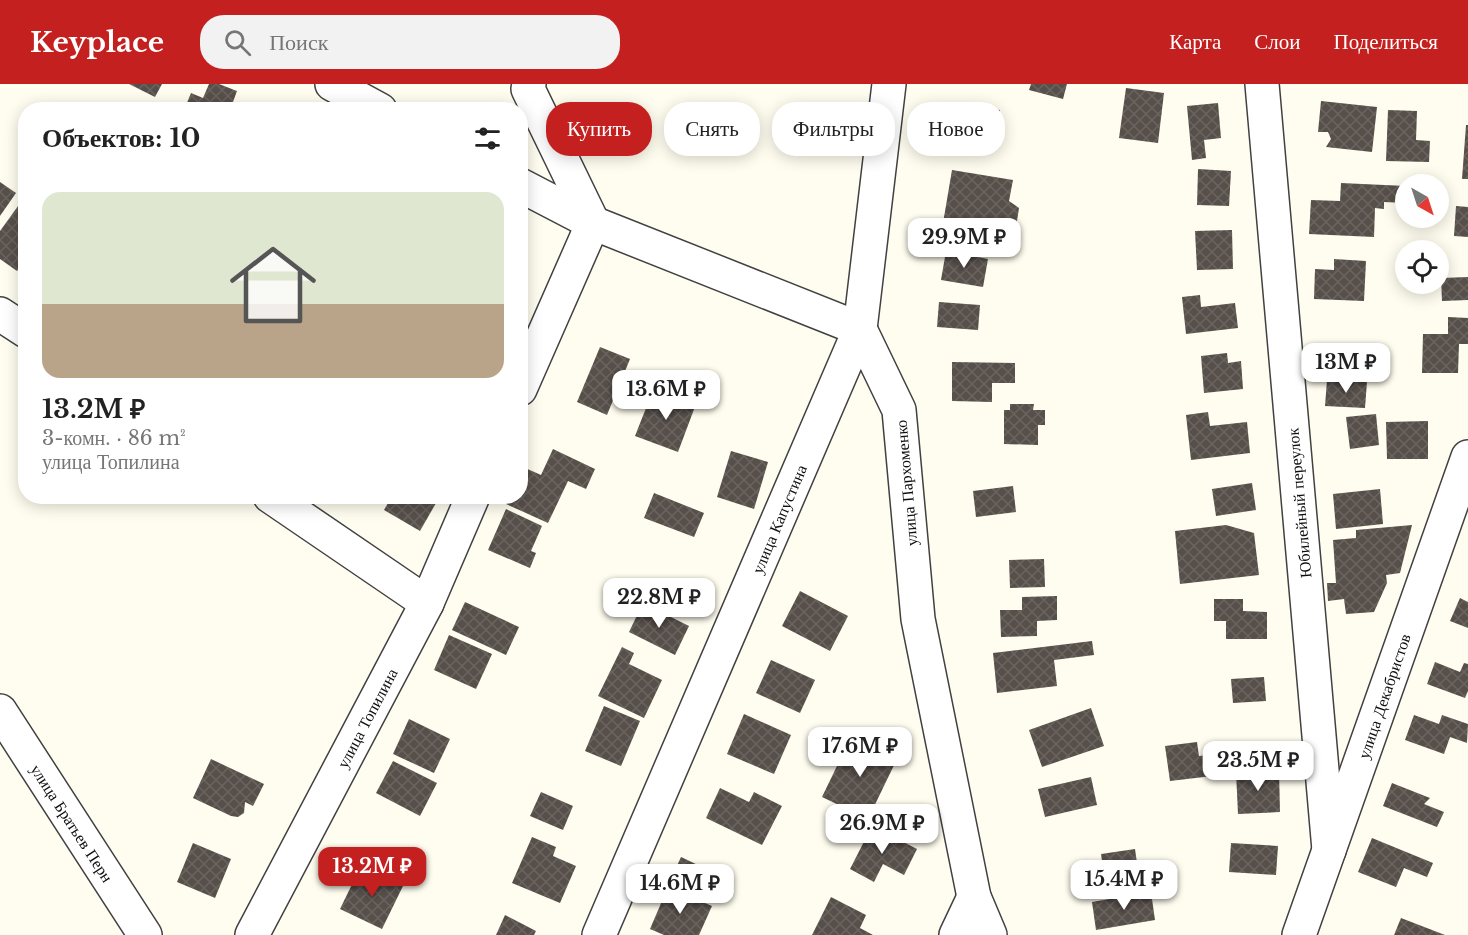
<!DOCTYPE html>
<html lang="ru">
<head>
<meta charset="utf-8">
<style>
  body { margin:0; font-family:"Libre Baskerville",serif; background:#f2f2f2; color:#222; height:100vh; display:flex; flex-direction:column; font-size:22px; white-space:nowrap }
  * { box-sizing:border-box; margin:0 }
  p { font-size:20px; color:#767676 }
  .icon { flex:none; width:33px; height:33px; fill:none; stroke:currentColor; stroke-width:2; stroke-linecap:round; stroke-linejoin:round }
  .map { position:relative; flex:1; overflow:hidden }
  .drawer { position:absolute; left:18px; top:18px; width:510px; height:402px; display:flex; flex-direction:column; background:#fff; border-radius:24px; box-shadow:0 3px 15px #0003 }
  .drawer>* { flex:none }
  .guide { position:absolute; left:546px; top:18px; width:570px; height:54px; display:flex; gap:12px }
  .needle { width:39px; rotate:141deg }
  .controls { position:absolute; left:1395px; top:90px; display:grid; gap:12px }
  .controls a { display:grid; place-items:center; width:54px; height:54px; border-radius:50%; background:#fff; box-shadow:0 3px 15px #0003; font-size:30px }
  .price { position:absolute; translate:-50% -51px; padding:0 14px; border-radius:12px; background:#fff; color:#222; font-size:20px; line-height:39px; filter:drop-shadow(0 2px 3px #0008) }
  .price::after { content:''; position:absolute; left:50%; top:36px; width:18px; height:14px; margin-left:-9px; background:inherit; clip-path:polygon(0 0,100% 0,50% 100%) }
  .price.current { background:#c42020; color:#fff }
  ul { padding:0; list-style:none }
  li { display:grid; align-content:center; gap:12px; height:318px; padding:0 24px }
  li+li { border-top:2px solid #e0e0e0 }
  li span { display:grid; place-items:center; height:186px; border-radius:18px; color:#555 }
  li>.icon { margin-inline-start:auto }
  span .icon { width:108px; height:108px; fill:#fffc; stroke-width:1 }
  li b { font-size:26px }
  h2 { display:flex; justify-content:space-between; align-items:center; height:72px; padding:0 24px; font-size:26px }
  .pill { padding:0 21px; border-radius:24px; background:#fff; box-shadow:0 3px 15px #0003; font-size:21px; line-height:54px }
  .pill.current { background:#c42020; color:#fff }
  header { display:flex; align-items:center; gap:36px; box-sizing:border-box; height:84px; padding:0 30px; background:#c42020; color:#fff }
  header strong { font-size:28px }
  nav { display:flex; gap:33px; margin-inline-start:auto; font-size:21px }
  .search { width:420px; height:54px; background:#f2f2f2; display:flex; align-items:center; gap:15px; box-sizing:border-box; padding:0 21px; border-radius:24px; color:#767676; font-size:22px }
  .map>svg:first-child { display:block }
</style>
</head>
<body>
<header>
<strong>Keyplace</strong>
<div class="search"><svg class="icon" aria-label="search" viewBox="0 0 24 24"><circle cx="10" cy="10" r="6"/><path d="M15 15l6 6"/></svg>Поиск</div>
<nav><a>Карта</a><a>Слои</a><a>Поделиться</a></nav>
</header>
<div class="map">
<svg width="1468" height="851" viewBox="0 0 1468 851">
  <defs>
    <pattern id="building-cross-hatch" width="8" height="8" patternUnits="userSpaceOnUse" patternTransform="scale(1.5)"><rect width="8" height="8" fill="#574f4a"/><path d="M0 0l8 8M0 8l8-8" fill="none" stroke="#6a6460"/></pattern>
  </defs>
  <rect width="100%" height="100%" fill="#fffdef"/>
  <g fill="url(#building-cross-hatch)">
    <path d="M129,0h33l-7,13z"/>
    <path d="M209,0h10l18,7 -7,19h-46l7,-17 12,5z"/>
    <path d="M1031,0h36l-4,15 -34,-9z"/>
    <path d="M1126,4l38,5 -6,50 -39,-5z"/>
    <path d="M1321,17l56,6 -5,45 -46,-5 5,-8 -3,-7h-10z"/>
    <path d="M965,18l35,8 -9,36 -34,-8z"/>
    <path d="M1218,19l3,35 -17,2 2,18 -14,2 -5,-54z"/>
    <path d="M1388,26l29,1 -1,29 14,1 -1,21 -43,-1z"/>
    <path d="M1466,41h2v54h-6z"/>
    <path d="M1198,85l33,2 -2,35 -32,-1z"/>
    <path d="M952,86l61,10 -4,21 10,7 -5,33 -72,-12z"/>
    <path d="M0,98l16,11 -16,23z"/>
    <path d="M1341,99l65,3 -1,17 -21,-1v7l-9,-1 -1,29 -65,-3 2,-34 29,1z"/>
    <path d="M21,118l5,3v54l-9,12 -17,-12v-28z"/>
    <path d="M1456,122l12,1v30l-14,-1z"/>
    <path d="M1232,146l1,39 -36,1 -2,-39z"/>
    <path d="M946,167l42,8 -5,28 -42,-7z"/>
    <path d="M1334,175l32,2 -2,40 -50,-2 1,-30 19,1z"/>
    <path d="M1468,193v23l-26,1 -1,-23z"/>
    <path d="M1200,211l1,12 34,-4 3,25 -52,6 -4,-37z"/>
    <path d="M939,218l41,3 -2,25 -41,-3z"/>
    <path d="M1448,233l20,1v26h-9l-1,29h-36l1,-39h25z"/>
    <path d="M1327,262l32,1 -2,27 -31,-1z"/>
    <path d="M600,263l30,12 -23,56 -30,-13z"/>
    <path d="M1227,269l1,10 13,-2 2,28 -39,4 -3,-37z"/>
    <path d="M952,278l63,1v20h-23v19l-40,-1z"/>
    <path d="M1327,296l40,2 -2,26 -40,-2z"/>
    <path d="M661,306l35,14 -18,48 -43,-16 13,-33 7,3z"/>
    <path d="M1010,320h24l-1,6h12v15h-7v20l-34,-1v-34h6z"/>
    <path d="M1208,328l2,14 37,-4 3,31 -59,7 -5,-45z"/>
    <path d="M1376,330l3,31 -29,4 -4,-32z"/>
    <path d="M1428,337v38h-41l-1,-37z"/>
    <path d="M553,365l42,20 -9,20 -18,-8 -20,42 -42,-19 4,-8h10v-23l3,-6 18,8z"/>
    <path d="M731,367l37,11 -14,47 -37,-12z"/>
    <path d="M1252,399l4,27 -40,6 -4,-27z"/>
    <path d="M1013,402l3,26 -40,5 -3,-26z"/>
    <path d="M1380,405l3,35 -47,5 -3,-35z"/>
    <path d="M654,409l50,20 -10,24 -50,-19z"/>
    <path d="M392,412h48l-20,35 -36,-21z"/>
    <path d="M506,425l36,17 -11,25 5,2 -6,15 -42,-18z"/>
    <path d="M1226,441l28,8 5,42 -79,9 -5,-53z"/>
    <path d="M1412,441l-12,48 -14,2 1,8 -13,29 -28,2 -2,-15 -16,2 -1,-18h9l-3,-43 23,-2v-8z"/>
    <path d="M1044,475l1,28 -35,1 -1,-28z"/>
    <path d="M800,507l48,25 -18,35 -48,-25z"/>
    <path d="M1057,512v24l-20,1v15l-36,1 -1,-27h22v-13z"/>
    <path d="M1460,514l8,4v26l-18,-7z"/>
    <path d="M1214,515h29v12l24,1v27h-41v-18h-12z"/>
    <path d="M465,518l54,25 -13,28 -54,-25z"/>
    <path d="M643,519l46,23 -14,29 -46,-23z"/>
    <path d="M449,551l43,19 -16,35 -42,-19z"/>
    <path d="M1092,557l2,14 -40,5 3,26 -60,7 -4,-40z"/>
    <path d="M622,563l12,6 -5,11 33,16 -18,38 -46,-22z"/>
    <path d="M771,576l44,20 -15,33 -44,-20z"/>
    <path d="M1435,578l25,10 4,-9 4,1v27l-3,7 -38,-14z"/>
    <path d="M1264,593l2,24 -33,2 -2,-24z"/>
    <path d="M604,622l36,15 -19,45 -36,-15z"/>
    <path d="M1091,624l13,38 -62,21 -13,-37z"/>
    <path d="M744,630l47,21 -17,39 -47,-20z"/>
    <path d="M1414,631l25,9 3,-9 26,9 -1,19 -17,-6 -6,17 -39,-14z"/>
    <path d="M409,635l41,20 -16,34 -41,-19z"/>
    <path d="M851,653l46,22 -29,60 -46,-22z"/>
    <path d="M1197,658l2,14 19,-2 3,21 -51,6 -5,-35z"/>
    <path d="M211,675l53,25 -11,22 -8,-4 -1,11 -6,4 -7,-1 -38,-18z"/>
    <path d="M393,677l44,22 -17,33 -44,-23z"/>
    <path d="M1279,686l1,42 -42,2 -2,-42z"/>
    <path d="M1091,693l6,28 -52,12 -7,-28z"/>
    <path d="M1392,699l38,15 -6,6 20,8 -7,15 -54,-21z"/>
    <path d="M720,704l29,14 5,-10 28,14 -20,39 -56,-27z"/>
    <path d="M541,708l32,14 -10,24 -33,-14z"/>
    <path d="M872,742l45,23 -13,26 -21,-11 -9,18 -24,-13z"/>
    <path d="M532,753l24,10 -3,9 23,10 -16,37 -48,-20z"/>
    <path d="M1372,754l61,25 -6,14 -23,-9 -8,19 -38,-15z"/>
    <path d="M193,759l38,16 -16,39 -38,-16z"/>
    <path d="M1231,759l47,3 -2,29 -47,-3z"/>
    <path d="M1135,765l2,14 12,-2 3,19 -74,12 -4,-27 28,-4 -1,-7z"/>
    <path d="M681,773l38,18 -10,21 -38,-17z"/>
    <path d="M361,782l42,20 -21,43 -42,-20z"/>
    <path d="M668,803l44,19 -13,29h-35l-14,-6z"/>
    <path d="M1151,808l4,28 -59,10 -4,-28z"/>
    <path d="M831,813l35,18 -6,13 13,7h-61z"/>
    <path d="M505,831l31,16 -2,4h-38z"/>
    <path d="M1401,834l44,17h-51z"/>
  </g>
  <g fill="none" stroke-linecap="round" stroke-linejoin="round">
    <defs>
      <g id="minor">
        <path d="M332,0l48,26"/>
        <path d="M1262,0l67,766"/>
        <path d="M520,101l73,38 267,106 39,81 19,209 56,278 16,38"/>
        <path d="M0,230l26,17"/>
        <path d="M520,305l73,-166 -65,-134 1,-5"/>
        <path d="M270,412l157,107"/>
        <path d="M0,627l145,224"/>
        <path d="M252,851l175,-332 46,-107"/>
        <path d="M599,851l261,-606 29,-245"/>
        <path d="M956,851l18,-38"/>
        <path d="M1299,851l169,-478"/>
      </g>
    </defs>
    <use href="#minor" stroke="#414141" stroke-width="36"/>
    <use href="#minor" stroke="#fff" stroke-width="33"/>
  </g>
  <g text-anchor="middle" stroke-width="6" stroke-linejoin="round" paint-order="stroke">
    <g font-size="16" fill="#0e0e0e" stroke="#fff">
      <text transform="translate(906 399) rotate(-95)" y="6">улица Пархоменко</text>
      <text transform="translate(1299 419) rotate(-95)" y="6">Юбилейный переулок</text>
      <text transform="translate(779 435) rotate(-67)" y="6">улица Капустина</text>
      <text transform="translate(1384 612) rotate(-71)" y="6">улица Декабристов</text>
      <text transform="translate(367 634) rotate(-62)" y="6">улица Топилина</text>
      <text transform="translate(72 739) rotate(57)" y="6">улица Братьев Перн</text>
    </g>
  </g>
</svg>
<div class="controls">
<a><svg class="needle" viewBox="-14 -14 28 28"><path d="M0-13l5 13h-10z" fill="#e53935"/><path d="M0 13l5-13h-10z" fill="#767676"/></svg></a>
<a><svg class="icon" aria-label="locate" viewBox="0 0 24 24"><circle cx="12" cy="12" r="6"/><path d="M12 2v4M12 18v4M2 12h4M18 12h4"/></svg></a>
</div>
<b class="price" style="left:964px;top:185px">29.9M ₽</b>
<b class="price" style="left:1346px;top:310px">13M ₽</b>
<b class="price" style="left:666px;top:337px">13.6M ₽</b>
<b class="price" style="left:659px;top:545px">22.8M ₽</b>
<b class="price" style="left:860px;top:694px">17.6M ₽</b>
<b class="price" style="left:1258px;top:708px">23.5M ₽</b>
<b class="price" style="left:882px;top:771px">26.9M ₽</b>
<b class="price current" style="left:372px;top:814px">13.2M ₽</b>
<b class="price" style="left:1124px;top:827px">15.4M ₽</b>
<b class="price" style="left:680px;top:831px">14.6M ₽</b>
<div class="guide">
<a class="pill current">Купить</a>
<a class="pill">Снять</a>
<a class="pill">Фильтры</a>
<a class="pill">Новое</a>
</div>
<section class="drawer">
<h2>Объектов: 10<svg class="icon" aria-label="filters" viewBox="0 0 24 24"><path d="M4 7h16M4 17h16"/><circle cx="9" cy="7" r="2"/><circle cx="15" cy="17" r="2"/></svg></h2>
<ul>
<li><span style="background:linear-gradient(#dfe7d0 60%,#b9a48a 0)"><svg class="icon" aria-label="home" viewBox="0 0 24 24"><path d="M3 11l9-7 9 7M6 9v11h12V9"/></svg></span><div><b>13.2M ₽</b><p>3-комн. · 86 m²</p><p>улица Топилина</p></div></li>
</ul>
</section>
</div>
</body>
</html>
